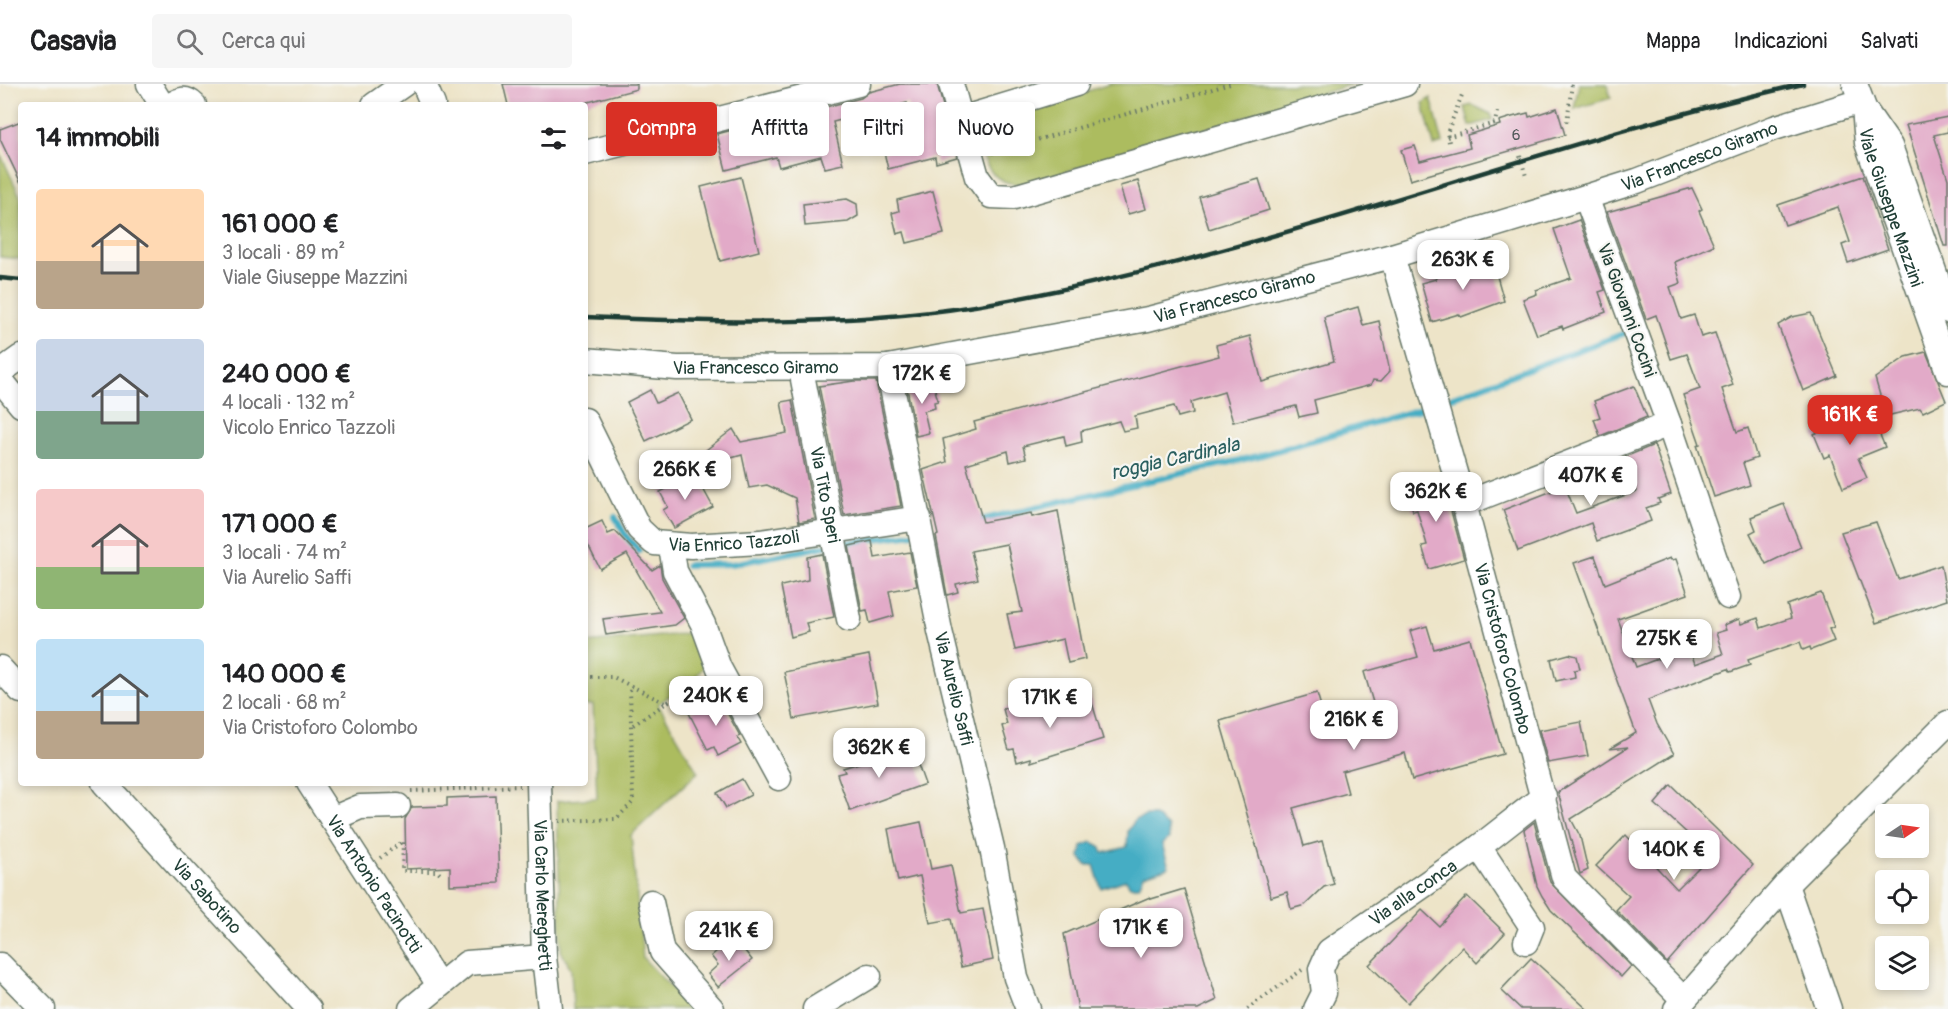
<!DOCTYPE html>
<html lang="it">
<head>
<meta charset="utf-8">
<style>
  body { margin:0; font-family:Pangolin,sans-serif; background:#f6f6f6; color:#202124; height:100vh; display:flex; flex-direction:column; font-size:22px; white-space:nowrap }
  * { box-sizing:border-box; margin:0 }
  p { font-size:20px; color:#757577 }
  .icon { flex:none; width:33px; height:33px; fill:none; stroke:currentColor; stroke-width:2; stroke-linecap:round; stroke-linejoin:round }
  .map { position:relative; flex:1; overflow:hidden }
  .side { position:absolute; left:18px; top:18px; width:570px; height:684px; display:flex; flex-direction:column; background:#fff; border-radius:6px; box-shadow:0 3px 9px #0003 }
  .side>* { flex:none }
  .top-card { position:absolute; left:606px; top:18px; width:570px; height:54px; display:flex; gap:12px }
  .needle { width:39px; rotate:77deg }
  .fabs { position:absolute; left:1875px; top:720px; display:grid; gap:12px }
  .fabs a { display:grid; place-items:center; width:54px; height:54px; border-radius:6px; background:#fff; box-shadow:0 3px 9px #0003; font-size:30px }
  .price { position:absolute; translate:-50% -51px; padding:0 14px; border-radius:12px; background:#fff; color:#222; font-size:20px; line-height:39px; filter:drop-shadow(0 2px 3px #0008) }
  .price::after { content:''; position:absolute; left:50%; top:36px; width:18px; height:14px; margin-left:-9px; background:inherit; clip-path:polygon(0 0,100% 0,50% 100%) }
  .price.current { background:#d93025; color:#fff }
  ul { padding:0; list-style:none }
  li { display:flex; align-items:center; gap:18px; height:150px; padding:0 18px }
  li span { display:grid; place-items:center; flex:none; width:168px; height:120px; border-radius:6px; color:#555 }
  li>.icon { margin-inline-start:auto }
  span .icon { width:72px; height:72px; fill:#fffc; stroke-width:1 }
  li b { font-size:26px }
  h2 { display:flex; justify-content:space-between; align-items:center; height:72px; padding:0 18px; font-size:26px }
  .tag { padding:0 21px; border-radius:6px; background:#fff; box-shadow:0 3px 9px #0003; font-size:21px; line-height:54px }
  .tag.current { background:#d93025; color:#fff }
  header { display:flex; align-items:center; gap:36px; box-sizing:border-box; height:84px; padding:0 30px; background:#fff; border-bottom:2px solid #e0e0e0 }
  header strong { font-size:28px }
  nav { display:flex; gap:33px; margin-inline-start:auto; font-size:21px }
  .search { width:420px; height:54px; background:#f6f6f6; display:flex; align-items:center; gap:15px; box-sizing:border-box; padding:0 21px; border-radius:6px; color:#757577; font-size:22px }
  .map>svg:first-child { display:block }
</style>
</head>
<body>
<header>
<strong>Casavia</strong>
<div class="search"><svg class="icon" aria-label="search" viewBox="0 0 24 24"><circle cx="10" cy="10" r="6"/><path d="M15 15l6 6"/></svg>Cerca qui</div>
<nav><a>Mappa</a><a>Indicazioni</a><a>Salvati</a></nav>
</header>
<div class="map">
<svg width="1948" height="925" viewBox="0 0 1948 925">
  <rect width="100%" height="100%" fill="#f6f6f2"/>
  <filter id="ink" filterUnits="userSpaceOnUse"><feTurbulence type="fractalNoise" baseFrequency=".0167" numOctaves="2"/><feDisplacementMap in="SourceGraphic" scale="12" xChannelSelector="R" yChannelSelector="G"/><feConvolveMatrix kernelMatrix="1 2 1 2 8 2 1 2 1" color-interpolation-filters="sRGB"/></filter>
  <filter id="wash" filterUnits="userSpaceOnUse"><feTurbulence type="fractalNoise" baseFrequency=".008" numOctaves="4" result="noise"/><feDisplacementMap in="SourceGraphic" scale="24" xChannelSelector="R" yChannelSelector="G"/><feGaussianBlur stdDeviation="1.35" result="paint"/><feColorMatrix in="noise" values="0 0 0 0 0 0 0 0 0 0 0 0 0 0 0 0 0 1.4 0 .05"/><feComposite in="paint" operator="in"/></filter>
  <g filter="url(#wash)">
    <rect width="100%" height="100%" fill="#ede4c8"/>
    <g fill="#acbc5f" stroke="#667c4a" stroke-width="1.5">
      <path d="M1110,0h243l-328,100c-36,2 -41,-22 -48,-51l5,-9z"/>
      <path d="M1579,0h28l4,14 -37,11z"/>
      <path d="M1431,14l12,45 -9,3 -11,-43z"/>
      <path d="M1472,21l19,9 1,6 -22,6 -5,-19z"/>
      <path d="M0,69l21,45v61l-21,-2z"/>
      <path d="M697,543l13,31 -16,21 -36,25 40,68 -67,63 12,123 48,51h-118l-2,-40 -10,-18 -4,-150 40,-3 -4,-93h-8v-62l98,-9z"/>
    </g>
    <path fill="#45adc4" stroke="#32757c" stroke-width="1.5" d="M1146,732h9l13,11 1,12 -7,5 7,23 -25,8 -5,11h-9l-4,-6 -25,8 -7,-23h-8l-6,-8 2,-11 10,-4 8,4 3,7 24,-6 1,-16 7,-11z"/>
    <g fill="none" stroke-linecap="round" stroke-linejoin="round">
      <g stroke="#45adc4" stroke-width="6">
        <path d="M1442,317l186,-69"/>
        <path d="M615,433l11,19 13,15"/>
        <path d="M976,437l282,-65 166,-48"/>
        <path d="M843,459l71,-9"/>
        <path d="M687,481l45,-1 99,-19"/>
      </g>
    </g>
    <g id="blocks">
      <g fill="#e2aac8">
        <path d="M503,0h134v5l-60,16h-69z"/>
        <path d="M900,0h37l20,73 -21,6 -1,-6 -47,12 -4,-17 34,-8 -11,-41 -74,19 10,42 -18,4 -4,-12 -42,11 -3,-10 -50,13 -9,-36 39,-10 3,12 54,-14 -3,-11 51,-13 8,-6z"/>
        <path d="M1557,24l8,27 -155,45 -9,-30 14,-4 5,15 50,-13 -3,-13 33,-10 -1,-4 13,-4 16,-4 1,4z"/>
        <path d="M1948,33v15l-14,3 14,44v67h-4l-38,-121z"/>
        <path d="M21,37v62l-21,-44v-10z"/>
        <path d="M1863,92l25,73 -40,14 -6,-18 8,-3 -12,-35 -53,18 -7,-20z"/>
        <path d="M741,93l18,74 -39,10 -19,-74z"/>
        <path d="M1259,95l10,31 -60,19 -10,-32z"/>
        <path d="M1138,97l8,28 -18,5 -8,-28z"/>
        <path d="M1692,104l10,21 -3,2 15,34 -39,17 6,21 -11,4 11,32 13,-4 7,22 14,-4 18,52 -11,4 15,43 11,-4 9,30 -14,5 7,22 -36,12 -17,-52 3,-1 -17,-49 17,-6 -13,-35 -16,5 -15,-44 -10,4 -39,-107z"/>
        <path d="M933,107l11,43 -37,9 -3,-11 -7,2 -5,-21 7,-2 -2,-11z"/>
        <path d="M847,115l10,5 1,12 -10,6 -43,4 -2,-22z"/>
        <path d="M1579,136l26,70 -6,2 7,20 -43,17 -1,-3 -25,9 -14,-36 14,-5 -1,-4 35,-12 -17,-49z"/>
        <path d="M1478,178l1,4 14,-4 11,39 -43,16 -2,-3 -27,8 -11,-39 15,-4 -1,-4z"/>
        <path d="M1358,223l5,18 16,-4 11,50 -9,10 -8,-1 -2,5 -57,15 3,13 -18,4 -3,-11 -63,16 -9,-30 -33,10 2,11 -15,4 -4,-11 -39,10 2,12 -14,3 -4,-10 -38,10 1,11 -16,4 -2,-10 -41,10 3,12 -16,4 -2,-11 -42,13 17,58 48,-9 1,4 26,-6 27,148 -17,4 -5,-24 -48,11 -8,-36 15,-2 -15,-68 -36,7 7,28 -22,5 2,8 -11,3 -11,-59 2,-1 -15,-65 24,-8 -4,-23 33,-10 -2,-7 245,-66 -3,-11 34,-9 12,46 72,-21 -10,-44z"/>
        <path d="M1811,229l26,63 -34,15 -25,-66 14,-8z"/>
        <path d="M1926,268l20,49 -23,11 -3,-4 -34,8 -11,-38 31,-21z"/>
        <path d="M854,297h22l25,125 -57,9 -25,-129z"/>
        <path d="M933,298l5,19 -4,1 1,6 -11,3 5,22 -13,3 -9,-48z"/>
        <path d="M1634,302l13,31 -47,19 -6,-17 6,-2 -6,-16z"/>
        <path d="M650,306l6,13 22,-10 13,26 -45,22 -19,-39z"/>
        <path d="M792,316l23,119 -16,3 -4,-24 -28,-13 -18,3 -7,-33 -32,9 -4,-14 27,-21 8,13 46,-9 -6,-31z"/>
        <path d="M1870,327l15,36 -27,11 9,20 -24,10 -13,-33 -6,3 -10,-24z"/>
        <path d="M1654,361l17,49 -13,5 2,4 -14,5 5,13 -54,20 -6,-18 -73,28 -15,-41 62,-24 11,27 61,-22 -12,-34z"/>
        <path d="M695,390l18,33 -39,21 -11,-18 5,-3 -8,-15z"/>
        <path d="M1442,394l22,81 -35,10 -7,-23 5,-1 -10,-35 -4,1 -6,-23z"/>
        <path d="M1784,420l17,43 -35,17 -16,-31 6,-3 -5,-13z"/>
        <path d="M602,437l6,13 7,-3 37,39 8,-5 2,13 22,40 -9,7 -69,10 -3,-16 57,-7 -33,-58 -27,15 -15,-30v-10z"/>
        <path d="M1876,438l22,57 43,-14 6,35 -71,23 -35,-91z"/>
        <path d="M872,457l3,17 35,-6 7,34 -28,5 5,25 -24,7 -3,-13 -5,1 -13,-65z"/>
        <path d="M822,470l12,63 -28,6 3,9 -18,5 -10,-51 27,-6 -1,-23z"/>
        <path d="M1595,472l10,28 65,-26 1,2 5,-1 12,35 -70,25 18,48 27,-10 -3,-10 26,-9 9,26 28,-10 -7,-21 10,-3 -2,-5 15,-6 2,5 17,-6 3,10 30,-10 -4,-13 34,-12 13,34 -5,2 5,12 -23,9 -1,-3 -7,3 -3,-8 -52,18 2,5 -20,7 -2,-3 -80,31 9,24 17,30 -103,65 9,17 8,34 -8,4 -22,-82 70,-45 -19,2 27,-16 -62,-170z"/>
        <path d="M1427,542l7,23 36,-10 33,115 -91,26 -7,-27 -63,18 6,22 -55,15 11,38 18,-5 12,43 -10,3 -19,18 -14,4 -4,-17 -16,5 -51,-176 97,-28 8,27 49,-14 -10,-34 54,-15 -8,-26z"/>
        <path d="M1569,570l8,2 3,13 -6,1 1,7 -19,4 -5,-22z"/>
        <path d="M869,571l9,48 -84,16 -10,-47z"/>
        <path d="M1090,612l13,43 -72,23v-4l-14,4 -3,-13 -5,1 -7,-24 5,-2 -4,-15 25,-8 3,11z"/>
        <path d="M719,614l21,38 -3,1 4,7 -23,12 -4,-9 -6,3 -19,-37z"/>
        <path d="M1581,638l7,34 -40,7 -9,-33z"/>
        <path d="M903,665l7,16 7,-3 8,22 -75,27 -13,-37 8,-2 -2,-4z"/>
        <path d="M742,695l9,16 -25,13 -9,-15z"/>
        <path d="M1671,701l82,80 -86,98 -51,-53 13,-14 -33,-30 30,-31 51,54 34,-34 -56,-51z"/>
        <path d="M496,712l3,87 -49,2v-18l-44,2 -1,-50 7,-12 35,-1v-8z"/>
        <path d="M921,738l10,47 20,-4 10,48 22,-4 10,51 -32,7 -10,-48 -21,4 -10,-47 -22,5 -10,-52z"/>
        <path d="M1534,738l16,60 81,84 -10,11 -70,-67 -9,-14 -5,-10 -13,-56z"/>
        <path d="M1184,805l33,111 -19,9h-120l-14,-75 86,-37 1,2z"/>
        <path d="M1467,812l38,37 -28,30 -15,-16 -54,56 -39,-38 53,-55 17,16z"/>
        <path d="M734,853l18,23 -34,27 -10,-13 10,-9 -7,-9z"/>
        <path d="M1531,874l56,51h-66l-20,-19z"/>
      </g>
    </g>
  </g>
  <g filter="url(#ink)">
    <use href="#blocks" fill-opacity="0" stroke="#677768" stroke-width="1.5"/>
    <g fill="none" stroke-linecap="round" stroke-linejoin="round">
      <defs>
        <g id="minor">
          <path d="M149,0l13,21"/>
          <path d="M424,0l9,21"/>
          <path d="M951,0l26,93 14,19 23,1 391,-113"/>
          <path id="s1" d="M1855,0l9,24 3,35 81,229"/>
          <path d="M171,21c9,-6 15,-8 23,0"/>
          <path d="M374,21l30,-21"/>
          <path d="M1865,26l25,36 58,165"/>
          <path d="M961,35l115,-35"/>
          <path d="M585,69l273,-69"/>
          <path id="s2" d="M1392,172l72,248 100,374 120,122"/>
          <path id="s3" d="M585,276l92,8 211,-1 260,-48 244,-63 194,-59 51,-16 137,-53 87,-27"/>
          <path id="s4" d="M888,283l52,264 52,217 24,130 12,31"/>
          <path id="s5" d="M801,285l48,250"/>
          <path d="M0,288l21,-15"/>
          <path d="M0,295l21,26"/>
          <path id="s6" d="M585,336l54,109 15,14 37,3 69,-4 159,-24"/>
          <path d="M1669,340l59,173"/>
          <path d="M1464,420l205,-80 -83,-227"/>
          <path d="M671,462l4,25 28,53 16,44 60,110"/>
          <path d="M0,584l21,23"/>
          <path id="s7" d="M104,699l205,226"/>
          <path id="s8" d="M309,699l130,202"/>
          <path id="s9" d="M539,699l5,174 6,52"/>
          <path d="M332,735l28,-12 38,-1"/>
          <path d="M1479,763l53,80 -6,15"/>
          <path d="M1786,801l43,124"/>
          <path d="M651,818l11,50 50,57"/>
          <path d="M0,881l43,44"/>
          <path d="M411,925l56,-46 77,-6"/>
          <path d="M815,925l54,-33"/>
          <path id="s10" d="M1316,925l8,-16 -3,-24 8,-18 150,-104 65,-51"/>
          <path d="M1676,925l110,-124 162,-162"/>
        </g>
      </defs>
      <use href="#minor" stroke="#677768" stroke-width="27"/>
      <g stroke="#677768" stroke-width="4" stroke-dasharray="1.5 4.5" stroke-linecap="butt">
        <path d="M1567,38l5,-38"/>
        <path d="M1447,53l48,-14 2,-11"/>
        <path d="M1449,58l-2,-9 15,-38"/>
        <path d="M992,69l238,-69"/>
        <path d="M1520,72l6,20"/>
        <path d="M585,593h28l54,27"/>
        <path d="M633,641l70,-46"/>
        <path d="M411,707l109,-5"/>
        <path d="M559,737l57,-2 17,-17 -3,-116"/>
        <path d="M380,774l23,-17 -1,30h35l3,3"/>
        <path d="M1247,925l55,-39"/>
      </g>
      <use href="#minor" stroke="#fff" stroke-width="24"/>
      <g stroke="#1f3d34" stroke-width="4.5">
        <path d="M0,194l21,2"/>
        <path d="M585,233c137,6 277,10 413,-15 274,-49 534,-157 805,-218"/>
      </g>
    </g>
  </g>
  <g text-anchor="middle" stroke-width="4.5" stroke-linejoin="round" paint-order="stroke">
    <g font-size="15" fill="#505859">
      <text x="1516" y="56">6</text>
    </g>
    <g font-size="18" fill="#1f3d34" stroke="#f6f6f2">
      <text dy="6" stroke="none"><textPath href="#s3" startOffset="1143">Via Francesco Giramo</textPath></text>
      <text dy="6" stroke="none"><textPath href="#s1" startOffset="129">Viale Giuseppe Mazzini</textPath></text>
      <text dy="6" stroke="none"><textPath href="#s3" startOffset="657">Via Francesco Giramo</textPath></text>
      <text transform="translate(1627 226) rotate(70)" y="6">Via Giovanni Cocini</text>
      <text dy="6" stroke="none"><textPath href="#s3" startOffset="171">Via Francesco Giramo</textPath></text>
      <text dy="6" stroke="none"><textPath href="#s5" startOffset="128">Via Tito Speri</textPath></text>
      <text dy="6" stroke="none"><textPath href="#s6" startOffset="222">Via Enrico Tazzoli</textPath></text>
      <text dy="6" stroke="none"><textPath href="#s2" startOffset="408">Via Cristoforo Colombo</textPath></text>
      <text dy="6" stroke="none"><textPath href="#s4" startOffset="328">Via Aurelio Saffi</textPath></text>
      <text dy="6" stroke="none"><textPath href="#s8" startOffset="120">Via Antonio Pacinotti</textPath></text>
      <text dy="6" stroke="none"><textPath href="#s10" startOffset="164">Via alla conca</textPath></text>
      <text dy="6" stroke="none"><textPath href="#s7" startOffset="153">Via Sabotino</textPath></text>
      <text dy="6" stroke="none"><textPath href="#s9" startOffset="112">Via Carlo Mereghetti</textPath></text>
    </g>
    <g font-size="20" font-style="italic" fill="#2a5f5f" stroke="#f6f6f2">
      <text transform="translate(1175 374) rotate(-13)" y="7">roggia Cardinala</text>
    </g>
  </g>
</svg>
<div class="fabs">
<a><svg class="needle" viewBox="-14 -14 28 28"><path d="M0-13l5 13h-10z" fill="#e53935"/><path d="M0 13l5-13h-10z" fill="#757577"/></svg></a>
<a><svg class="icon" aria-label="locate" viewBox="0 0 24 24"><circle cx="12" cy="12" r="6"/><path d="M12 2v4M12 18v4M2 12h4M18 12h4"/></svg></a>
<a><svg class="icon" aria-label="layers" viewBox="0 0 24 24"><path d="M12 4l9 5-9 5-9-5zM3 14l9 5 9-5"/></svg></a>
</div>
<b class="price" style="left:1463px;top:207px">263K €</b>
<b class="price" style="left:922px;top:321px">172K €</b>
<b class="price current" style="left:1850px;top:362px">161K €</b>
<b class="price" style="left:685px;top:417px">266K €</b>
<b class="price" style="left:1591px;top:423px">407K €</b>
<b class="price" style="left:1436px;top:439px">362K €</b>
<b class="price" style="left:1667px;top:586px">275K €</b>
<b class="price" style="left:716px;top:643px">240K €</b>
<b class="price" style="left:1050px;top:645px">171K €</b>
<b class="price" style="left:1354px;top:667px">216K €</b>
<b class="price" style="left:879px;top:695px">362K €</b>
<b class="price" style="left:1674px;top:797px">140K €</b>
<b class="price" style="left:1141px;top:875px">171K €</b>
<b class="price" style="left:729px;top:878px">241K €</b>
<div class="top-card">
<a class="tag current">Compra</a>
<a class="tag">Affitta</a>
<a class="tag">Filtri</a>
<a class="tag">Nuovo</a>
</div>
<section class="side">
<h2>14 immobili<svg class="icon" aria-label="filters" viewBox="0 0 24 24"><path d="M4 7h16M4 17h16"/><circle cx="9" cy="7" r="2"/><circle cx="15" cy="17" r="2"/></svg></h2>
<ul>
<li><span style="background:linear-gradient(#ffd9b3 60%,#b9a48a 0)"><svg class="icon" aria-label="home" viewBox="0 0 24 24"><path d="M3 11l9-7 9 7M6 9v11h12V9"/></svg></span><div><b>161 000 €</b><p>3 locali · 89 m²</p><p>Viale Giuseppe Mazzini</p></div></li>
<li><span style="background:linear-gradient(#c9d6e8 60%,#7fa58c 0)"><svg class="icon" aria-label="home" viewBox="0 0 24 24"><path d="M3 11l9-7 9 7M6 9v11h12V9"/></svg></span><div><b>240 000 €</b><p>4 locali · 132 m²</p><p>Vicolo Enrico Tazzoli</p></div></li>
<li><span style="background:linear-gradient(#f6c9c9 65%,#8fb573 0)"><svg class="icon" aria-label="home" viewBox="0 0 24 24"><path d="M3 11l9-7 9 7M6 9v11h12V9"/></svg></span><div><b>171 000 €</b><p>3 locali · 74 m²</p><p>Via Aurelio Saffi</p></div></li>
<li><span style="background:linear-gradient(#bfe0f5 60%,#b9a48a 0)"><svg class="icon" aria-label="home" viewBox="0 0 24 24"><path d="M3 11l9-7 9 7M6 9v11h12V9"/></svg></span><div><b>140 000 €</b><p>2 locali · 68 m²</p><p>Via Cristoforo Colombo</p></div></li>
</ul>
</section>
</div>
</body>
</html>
